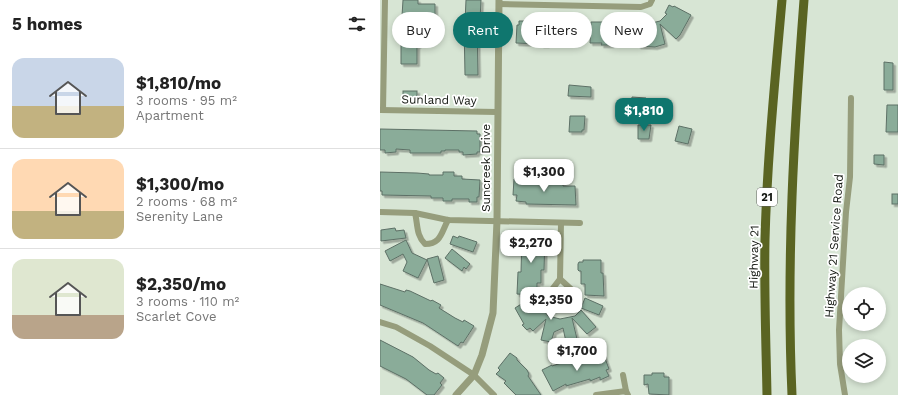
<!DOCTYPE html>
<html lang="en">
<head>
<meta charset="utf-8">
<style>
  body { margin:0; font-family:"Work Sans",sans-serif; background:#f2f2f2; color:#222; height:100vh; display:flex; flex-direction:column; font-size:15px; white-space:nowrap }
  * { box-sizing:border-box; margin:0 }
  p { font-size:13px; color:#767676 }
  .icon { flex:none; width:22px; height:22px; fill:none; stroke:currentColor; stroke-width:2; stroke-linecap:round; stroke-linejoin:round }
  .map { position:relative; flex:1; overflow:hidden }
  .drawer { display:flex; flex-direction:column; background:#fff; width:380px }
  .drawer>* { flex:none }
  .hud { position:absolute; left:12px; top:12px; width:380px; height:36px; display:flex; gap:8px }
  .controls { position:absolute; left:462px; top:287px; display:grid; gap:8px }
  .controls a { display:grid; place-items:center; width:44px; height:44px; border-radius:50%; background:#fff; box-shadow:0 2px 6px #0003; font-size:20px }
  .price { position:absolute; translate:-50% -34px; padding:0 9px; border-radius:8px; background:#fff; color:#222; font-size:13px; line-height:26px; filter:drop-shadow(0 1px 2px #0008) }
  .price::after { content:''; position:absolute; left:50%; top:24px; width:12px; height:9px; margin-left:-6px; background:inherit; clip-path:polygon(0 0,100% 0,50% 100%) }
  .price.active { background:#0f766e; color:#fff }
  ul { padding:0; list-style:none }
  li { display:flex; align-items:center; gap:12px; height:100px; padding:0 12px }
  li+li { border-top:1px solid #e0e0e0 }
  li span { display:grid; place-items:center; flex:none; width:112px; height:80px; border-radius:12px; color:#555 }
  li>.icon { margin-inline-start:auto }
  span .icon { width:48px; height:48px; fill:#fffc; stroke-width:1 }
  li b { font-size:17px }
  h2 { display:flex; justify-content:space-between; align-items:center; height:48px; padding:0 12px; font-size:17px }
  .chip { padding:0 14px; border-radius:18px; background:#fff; box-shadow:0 2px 6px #0003; font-size:14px; line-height:36px }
  .chip.active { background:#0f766e; color:#fff }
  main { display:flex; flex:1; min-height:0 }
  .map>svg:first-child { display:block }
</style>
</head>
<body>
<main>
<section class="drawer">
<h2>5 homes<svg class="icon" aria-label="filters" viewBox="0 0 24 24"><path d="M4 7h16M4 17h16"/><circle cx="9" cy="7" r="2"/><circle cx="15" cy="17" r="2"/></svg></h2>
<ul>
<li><span style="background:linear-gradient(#c9d6e8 60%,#c2b280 0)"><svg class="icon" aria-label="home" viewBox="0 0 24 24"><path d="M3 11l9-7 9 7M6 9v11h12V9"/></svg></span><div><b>$1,810/mo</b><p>3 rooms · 95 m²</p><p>Apartment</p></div></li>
<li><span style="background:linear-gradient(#ffd9b3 65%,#c2b280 0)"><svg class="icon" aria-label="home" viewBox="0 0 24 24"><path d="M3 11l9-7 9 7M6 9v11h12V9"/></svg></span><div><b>$1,300/mo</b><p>2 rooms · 68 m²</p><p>Serenity Lane</p></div></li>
<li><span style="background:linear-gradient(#dfe7d0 70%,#b9a48a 0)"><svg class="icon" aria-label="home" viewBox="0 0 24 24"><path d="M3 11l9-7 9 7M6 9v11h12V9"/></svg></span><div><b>$2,350/mo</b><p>3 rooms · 110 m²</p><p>Scarlet Cove</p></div></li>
</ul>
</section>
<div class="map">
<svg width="518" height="395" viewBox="0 0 518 395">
  <defs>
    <filter id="shadow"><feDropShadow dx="2.5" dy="2.5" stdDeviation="0" flood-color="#0004"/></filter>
  </defs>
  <rect width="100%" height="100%" fill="#d7e5d4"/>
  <g fill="#8aac99" stroke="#5d7066" filter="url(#shadow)">
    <path d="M23,0h15v4h17v16h-18v18h2v7l-2,1v18h-16v-32z"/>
    <path d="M86,0h15l-1,20h-3l1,55h-13l-1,-53h1z"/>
    <path d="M289,5l4,2 1,-1 17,9 -11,20 -4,4 -16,-15 5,20 -10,3 -17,-1 1,-23 9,1 12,-3 7,-7 -2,-1z"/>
    <path d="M139,21h55v5h3l-1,18h-29v1h-6v-1l-25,-1 1,-18h2z"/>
    <path d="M211,22h21v23h-11l1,-2h-12z"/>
    <path d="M504,62l9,1v27h-9z"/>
    <path d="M189,85l22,2v10l-23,-1z"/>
    <rect x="23" y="91" width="14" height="8"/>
    <path d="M252,97l14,1v8h-15z"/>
    <path d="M507,105h11v27h-12z"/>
    <path d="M190,116h15l-1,14h-2v2h-13z"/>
    <path d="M258,125h13l-2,14h-11z"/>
    <path d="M299,126l13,3 -4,15 -13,-3z"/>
    <path d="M0,129l97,2v3h3v18h-3v2l-14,1v-3h-4v-2h-14v1h-4v2h-31v-3l-14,-1v3l-11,1v-3h-5z"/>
    <path d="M494,155h10v10l-10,-1z"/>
    <path d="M0,172l37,1 12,1v1h14v-3h11v4h8v3l18,1 -1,17h-2v5h-8v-3h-17v2h-9v-3h-12v-2l-49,-1v-4h-2z"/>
    <path d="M138,178h7v3h8v1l5,1 19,1v-2h6v4h12l1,19 -50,-1v-2l-10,-1 1,-6h-4l1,-16z"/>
    <rect x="512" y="194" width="6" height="10"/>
    <path d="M15,228l1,3 8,-1 2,8 -25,3v-11z"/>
    <path d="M142,235h19v2h4l-1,33h-3v13h-4v9h-5l1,3 -16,-1 1,-22h3z"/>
    <path d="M73,236l5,2 1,-2 18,6 -4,10 -23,-8z"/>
    <path d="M26,240l6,13 15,7 -9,18 -15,-7 4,-9 -4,-8 -13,7 -5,-10z"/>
    <path d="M72,249l18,15 -4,5 -2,-2 -2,4 -17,-13z"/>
    <path d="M58,256l6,24 -10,3 -7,-24z"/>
    <path d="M203,260h18v13h2l1,23 -19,-1v-11h-4v-13h-2l-1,-1v-6l1,-2h4z"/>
    <path d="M0,284l25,8 1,-2 4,1 21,10 1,-1 9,5 -2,3 16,10 8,4 1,-2 10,6 -11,17 -2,-1 -3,4 -35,-23 -43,-18z"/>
    <path d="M154,296l14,20 12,3 15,-3 6,-6 15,17 -9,7 -15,-16 5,21 -11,3 -3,-14 -9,4 -3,10 -10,-2 5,-21 -13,12 -3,-3 -3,2 -5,-5 2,-1 -9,-16z"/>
    <path d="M205,298l18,8 -4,9 -18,-7z"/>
    <path d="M0,340l33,17 16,13 7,4 2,-1 6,5 -4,5 2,2 -8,10h-7l-21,-16 -26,-13z"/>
    <path d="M130,353l7,5v2l10,10 2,4 -1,2 13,19h-25l-12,-12 2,-2 -10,-7 4,-4 -2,-2z"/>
    <path d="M223,353l6,16 -3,1 3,6 -9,4v-3l-10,4v-2l-24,7v-2l-13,7 -11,-21 10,-5v1l22,-7 1,2 4,-1v1z"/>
    <path d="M272,373h12v4h5v18l-20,-1 -1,-10 -4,1v-10h8z"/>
  </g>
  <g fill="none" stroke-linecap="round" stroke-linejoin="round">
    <g stroke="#969d7c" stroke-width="6">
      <path d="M119,4l142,3 9,-3 2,-4"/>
      <path d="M0,110l117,2"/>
      <path d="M3,110l2,-110"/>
      <path d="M0,212l35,1 33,7 132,3"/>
      <path d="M35,213c3,12 1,22 10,31 16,0 16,-11 23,-24"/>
      <path d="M180,279l11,10 1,8c-8,13 -20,12 -22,-5l10,-13 1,-56"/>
      <path d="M0,322l16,5 34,19 44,29 20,20"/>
      <path d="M243,375l3,16"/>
      <path d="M216,395l30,-4 2,4"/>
      <path d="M465,395l-5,-31 -1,-34 7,-118 4,-35 1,-79"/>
    </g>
    <path stroke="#969d7c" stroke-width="7" d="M76,395l18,-20 8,-20 11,-42 4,-92 2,-221"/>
    <g stroke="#5a6422" stroke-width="9">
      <path d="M387,395c-1,-52 -3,-103 -2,-155 2,-80 10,-160 17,-240"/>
      <path d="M412,395c-6,-132 2,-264 12,-395"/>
    </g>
  </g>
  <g text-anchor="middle" stroke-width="3.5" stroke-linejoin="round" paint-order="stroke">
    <rect fill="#fff" stroke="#5a5d59" stroke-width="1" x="377" y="188" width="20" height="18" rx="3"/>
    <g font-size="11" font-weight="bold" fill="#141812">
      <text x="387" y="201">21</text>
    </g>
    <g font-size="12" fill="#141812" stroke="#fff">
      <text transform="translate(59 100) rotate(1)" y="4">Sunland Way</text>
      <text transform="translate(106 168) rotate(-90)" y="4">Suncreek Drive</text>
      <text transform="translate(454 246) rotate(-86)" y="4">Highway 21 Service Road</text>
      <text transform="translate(374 257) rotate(-89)" y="4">Highway 21</text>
    </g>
  </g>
</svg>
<div class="controls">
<a><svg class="icon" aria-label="locate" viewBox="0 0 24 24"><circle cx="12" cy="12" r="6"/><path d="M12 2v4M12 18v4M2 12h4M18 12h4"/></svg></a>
<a><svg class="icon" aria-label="layers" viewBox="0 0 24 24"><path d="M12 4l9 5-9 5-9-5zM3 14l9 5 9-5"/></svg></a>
</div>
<b class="price active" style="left:264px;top:132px">$1,810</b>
<b class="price" style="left:164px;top:193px">$1,300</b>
<b class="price" style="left:151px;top:264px">$2,270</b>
<b class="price" style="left:171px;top:321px">$2,350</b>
<b class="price" style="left:197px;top:372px">$1,700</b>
<div class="hud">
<a class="chip">Buy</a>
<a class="chip active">Rent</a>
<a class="chip">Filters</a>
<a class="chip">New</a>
</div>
</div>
</main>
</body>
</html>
